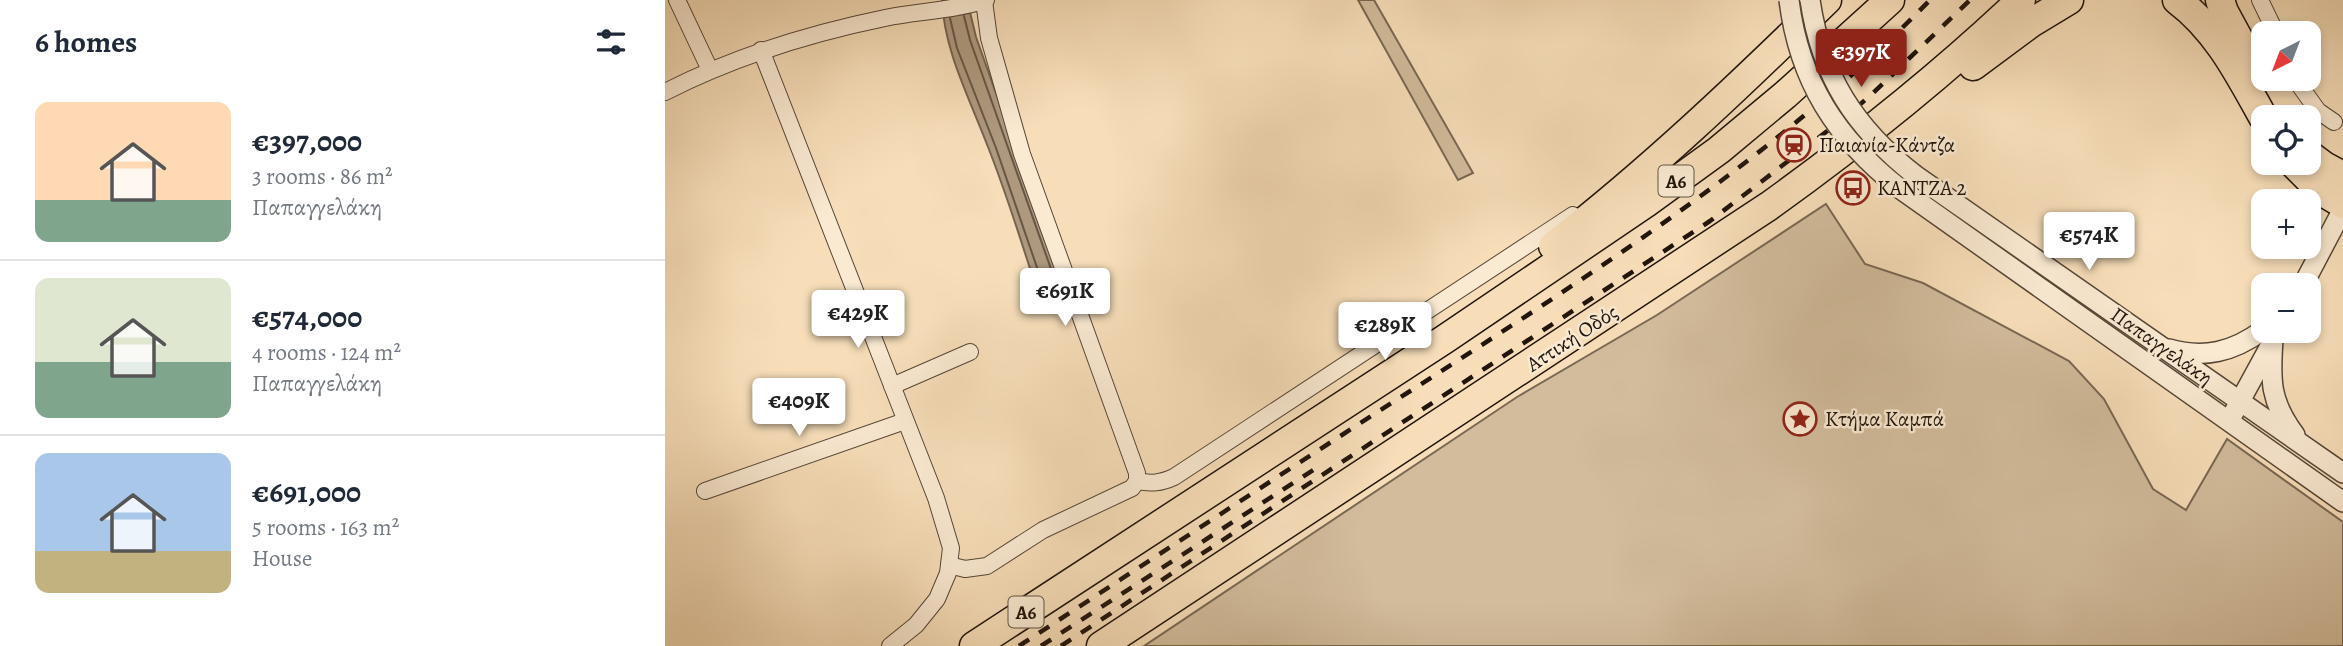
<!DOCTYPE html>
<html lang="en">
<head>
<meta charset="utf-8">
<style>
  body { margin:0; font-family:Alegreya,serif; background:#f6f6f7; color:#1f2937; height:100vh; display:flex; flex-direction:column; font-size:26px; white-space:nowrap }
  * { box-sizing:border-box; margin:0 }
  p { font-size:23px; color:#747a83 }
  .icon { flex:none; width:38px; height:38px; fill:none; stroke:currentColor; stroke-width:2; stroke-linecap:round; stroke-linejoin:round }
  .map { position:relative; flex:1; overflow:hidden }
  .details { display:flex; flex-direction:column; background:#fff; width:665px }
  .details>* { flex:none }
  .needle { width:46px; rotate:222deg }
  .fabs { position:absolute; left:1586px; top:21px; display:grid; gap:14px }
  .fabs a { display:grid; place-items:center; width:70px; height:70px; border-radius:14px; background:#fff; box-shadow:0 4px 10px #0003; font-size:35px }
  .price { position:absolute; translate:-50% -60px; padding:0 16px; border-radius:7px; background:#fff; color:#222; font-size:23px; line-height:46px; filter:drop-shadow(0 2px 4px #0008) }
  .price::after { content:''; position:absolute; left:50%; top:42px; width:21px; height:16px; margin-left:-10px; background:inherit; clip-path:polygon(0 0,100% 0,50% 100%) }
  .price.on { background:#8f2418; color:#fff }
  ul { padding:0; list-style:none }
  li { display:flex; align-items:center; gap:21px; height:175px; padding:0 35px }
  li+li { border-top:2px solid #e0e1e3 }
  li span { display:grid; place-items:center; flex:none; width:196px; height:140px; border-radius:14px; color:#555 }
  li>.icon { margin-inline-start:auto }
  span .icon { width:84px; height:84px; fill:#fffc; stroke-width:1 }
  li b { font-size:30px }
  h2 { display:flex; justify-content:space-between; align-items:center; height:84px; padding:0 35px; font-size:30px }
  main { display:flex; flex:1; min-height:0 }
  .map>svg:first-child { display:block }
</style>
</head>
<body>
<main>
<section class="details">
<h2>6 homes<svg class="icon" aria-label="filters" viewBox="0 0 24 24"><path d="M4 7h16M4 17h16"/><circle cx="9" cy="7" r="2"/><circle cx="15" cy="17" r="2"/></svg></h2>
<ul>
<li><span style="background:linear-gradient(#ffd9b3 70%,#7fa58c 0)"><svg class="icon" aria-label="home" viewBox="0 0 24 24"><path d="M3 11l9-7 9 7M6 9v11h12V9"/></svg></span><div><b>€397,000</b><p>3 rooms · 86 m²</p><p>Παπαγγελάκη</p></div></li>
<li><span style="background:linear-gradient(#dfe7d0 60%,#7fa58c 0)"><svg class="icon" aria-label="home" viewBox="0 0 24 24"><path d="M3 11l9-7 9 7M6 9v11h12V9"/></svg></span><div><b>€574,000</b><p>4 rooms · 124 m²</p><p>Παπαγγελάκη</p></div></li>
<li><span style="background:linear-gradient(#a9c7e8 70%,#c2b280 0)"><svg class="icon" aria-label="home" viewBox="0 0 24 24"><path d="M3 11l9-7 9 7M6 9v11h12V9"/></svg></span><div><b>€691,000</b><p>5 rooms · 163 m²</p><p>House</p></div></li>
</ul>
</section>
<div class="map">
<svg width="1678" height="646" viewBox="0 0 1678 646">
  <rect width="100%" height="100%" fill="#f7deb9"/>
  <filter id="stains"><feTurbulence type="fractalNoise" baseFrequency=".00286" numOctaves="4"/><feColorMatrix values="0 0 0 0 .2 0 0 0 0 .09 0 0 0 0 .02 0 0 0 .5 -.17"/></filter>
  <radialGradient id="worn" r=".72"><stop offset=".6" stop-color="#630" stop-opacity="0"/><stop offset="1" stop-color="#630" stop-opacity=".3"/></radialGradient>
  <g fill="#d2bc9c" stroke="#796854" stroke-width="2">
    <path d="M693,0h16l99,173 -15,7z"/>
    <path d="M1161,204l39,60 58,19 146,78 35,38 49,90 33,21 41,-71 116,83v124h-1199l373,-249 140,-82z"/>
  </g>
  <path fill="#ae997e" stroke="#756450" stroke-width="2" d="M277,0h25l9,37 90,253 -15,8 -11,1c-17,-51 -32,-102 -52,-152 -18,-48 -44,-96 -46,-147z"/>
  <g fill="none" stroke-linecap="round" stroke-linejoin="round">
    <path stroke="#675645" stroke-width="2" d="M285,18l7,30 39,100 48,140 5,3 6,-4 1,-4 -86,-243 -6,-24"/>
    <defs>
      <g id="minor">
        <path d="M12,0l33,70"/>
        <path d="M1595,0l16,33"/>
        <path d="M96,50l175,448 15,50 -3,25 -11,26 -21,26 -26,21"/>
        <path d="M1630,79l23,32 16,11"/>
        <path d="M0,92c71,-36 142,-58 220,-74 33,-7 68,-7 101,-18"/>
        <path d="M227,386l78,-34"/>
        <path d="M472,481c14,3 24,2 37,-4l399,-262"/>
        <path d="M40,491l200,-70"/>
        <path d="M284,565l16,4 22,-3 56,-36 89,-42 5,-7v-8l-115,-319 -33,-116 -5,-37"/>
      </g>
      <g id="tertiary">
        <path d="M1250,175l428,298"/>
        <path d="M1234,188l444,314"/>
        <path d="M1638,285l40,-76"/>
        <path d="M1608,340c-3,40 -3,62 22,95"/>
        <path d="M1504,349c35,10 64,3 94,-19"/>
        <path d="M1568,414l36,-66"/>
      </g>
      <g id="motorway">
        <path d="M1512,0c40,30 62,74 86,117"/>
        <path d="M1555,0l4,12 26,48"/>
        <path d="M1308,66l58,-43 38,-23"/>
        <path d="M1643,154l16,12 19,10"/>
        <path d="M1628,163l28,28 22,13"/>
        <path d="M888,246c97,-75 187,-161 274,-246"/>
        <path d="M309,646l471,-307 201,-136 73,-53 66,-55 105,-95"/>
        <path d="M436,646l668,-440c89,-64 173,-131 252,-206"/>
      </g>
    </defs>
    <use href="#minor" stroke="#564637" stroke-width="18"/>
    <use href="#tertiary" stroke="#564637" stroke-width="22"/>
    <use href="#motorway" stroke="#20140c" stroke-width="31"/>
    <use href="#minor" stroke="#faead2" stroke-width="16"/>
    <use href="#tertiary" stroke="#faead2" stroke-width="19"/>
    <use href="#motorway" stroke="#f7deb9" stroke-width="28"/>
    <g stroke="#20140c" stroke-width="4.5" stroke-dasharray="12 12" stroke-linecap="butt">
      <path d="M354,646c132,-86 263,-173 396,-258 180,-116 364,-233 515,-388"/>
      <path d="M376,646l280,-181"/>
      <path d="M396,646l649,-425 133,-102 28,-24 99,-95"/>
    </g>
    <defs>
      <g id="tertiary-bridge">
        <path d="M1124,0c10,81 47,138 110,188"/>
        <path d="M1145,0c11,76 45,128 105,175"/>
      </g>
    </defs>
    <use href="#tertiary-bridge" stroke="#564637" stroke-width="22" stroke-linecap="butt"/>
    <use href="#tertiary-bridge" stroke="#faead2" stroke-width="19"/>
  </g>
  <defs>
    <symbol id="station-ring" viewBox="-11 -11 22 22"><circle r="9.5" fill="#faead2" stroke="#8f2418" stroke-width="1.5"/><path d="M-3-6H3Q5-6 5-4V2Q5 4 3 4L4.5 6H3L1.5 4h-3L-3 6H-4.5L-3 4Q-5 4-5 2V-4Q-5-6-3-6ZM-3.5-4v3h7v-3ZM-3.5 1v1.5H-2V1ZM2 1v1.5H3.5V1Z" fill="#8f2418"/></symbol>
    <symbol id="bus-ring" viewBox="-11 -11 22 22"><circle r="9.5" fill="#faead2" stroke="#8f2418" stroke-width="1.5"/><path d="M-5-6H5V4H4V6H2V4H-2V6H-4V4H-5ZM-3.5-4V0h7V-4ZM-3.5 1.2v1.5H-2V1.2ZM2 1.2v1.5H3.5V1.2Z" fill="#8f2418"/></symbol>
    <symbol id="sight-ring" viewBox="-11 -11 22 22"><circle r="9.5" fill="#faead2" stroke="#8f2418" stroke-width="1.5"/><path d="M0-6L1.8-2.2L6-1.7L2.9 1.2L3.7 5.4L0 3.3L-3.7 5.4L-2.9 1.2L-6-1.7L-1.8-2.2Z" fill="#8f2418"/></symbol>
  </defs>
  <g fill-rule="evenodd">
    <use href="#station-ring" x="1110" y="126" width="38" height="38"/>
    <use href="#bus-ring" x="1169" y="169" width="38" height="38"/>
    <use href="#sight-ring" x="1116" y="400" width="38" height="38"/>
  </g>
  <g text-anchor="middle" stroke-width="5" stroke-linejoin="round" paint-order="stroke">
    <g fill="#faead2" stroke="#615447" stroke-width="2">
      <rect x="993.5" y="165.5" width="35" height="31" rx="5"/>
      <rect x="343.5" y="596.5" width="35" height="31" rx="5"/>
    </g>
    <g font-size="19" font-weight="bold" fill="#20140c">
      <text x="1011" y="188">Α6</text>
      <text x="361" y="619">Α6</text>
    </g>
    <g font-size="21" fill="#20140c" stroke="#faead2" text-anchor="start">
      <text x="1154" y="152">Παιανία-Κάντζα</text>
      <text x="1212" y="195">ΚΑΝΤΖΑ 2</text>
      <text x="1160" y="426">Kτήμα Καμπά</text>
    </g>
    <g font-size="21" fill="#20140c" stroke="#faead2">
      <text transform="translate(907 338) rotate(-33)" y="7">Αττική Οδός</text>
      <text transform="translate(1497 346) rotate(35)" y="7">Παπαγγελάκη</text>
    </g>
  </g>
  <rect width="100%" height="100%" filter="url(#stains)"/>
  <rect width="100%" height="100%" fill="url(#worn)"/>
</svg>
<div class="fabs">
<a><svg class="needle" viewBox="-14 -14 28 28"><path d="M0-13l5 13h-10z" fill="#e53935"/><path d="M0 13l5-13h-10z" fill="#747a83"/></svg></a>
<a><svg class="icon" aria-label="locate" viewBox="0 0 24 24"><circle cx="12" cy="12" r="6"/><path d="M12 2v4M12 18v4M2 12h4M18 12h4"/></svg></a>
<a>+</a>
<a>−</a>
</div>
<b class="price on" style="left:1196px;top:89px">€397K</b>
<b class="price" style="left:1424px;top:272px">€574K</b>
<b class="price" style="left:400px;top:328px">€691K</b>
<b class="price" style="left:193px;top:350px">€429K</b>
<b class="price" style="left:720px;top:362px">€289K</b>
<b class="price" style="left:134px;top:438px">€409K</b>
</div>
</main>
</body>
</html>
